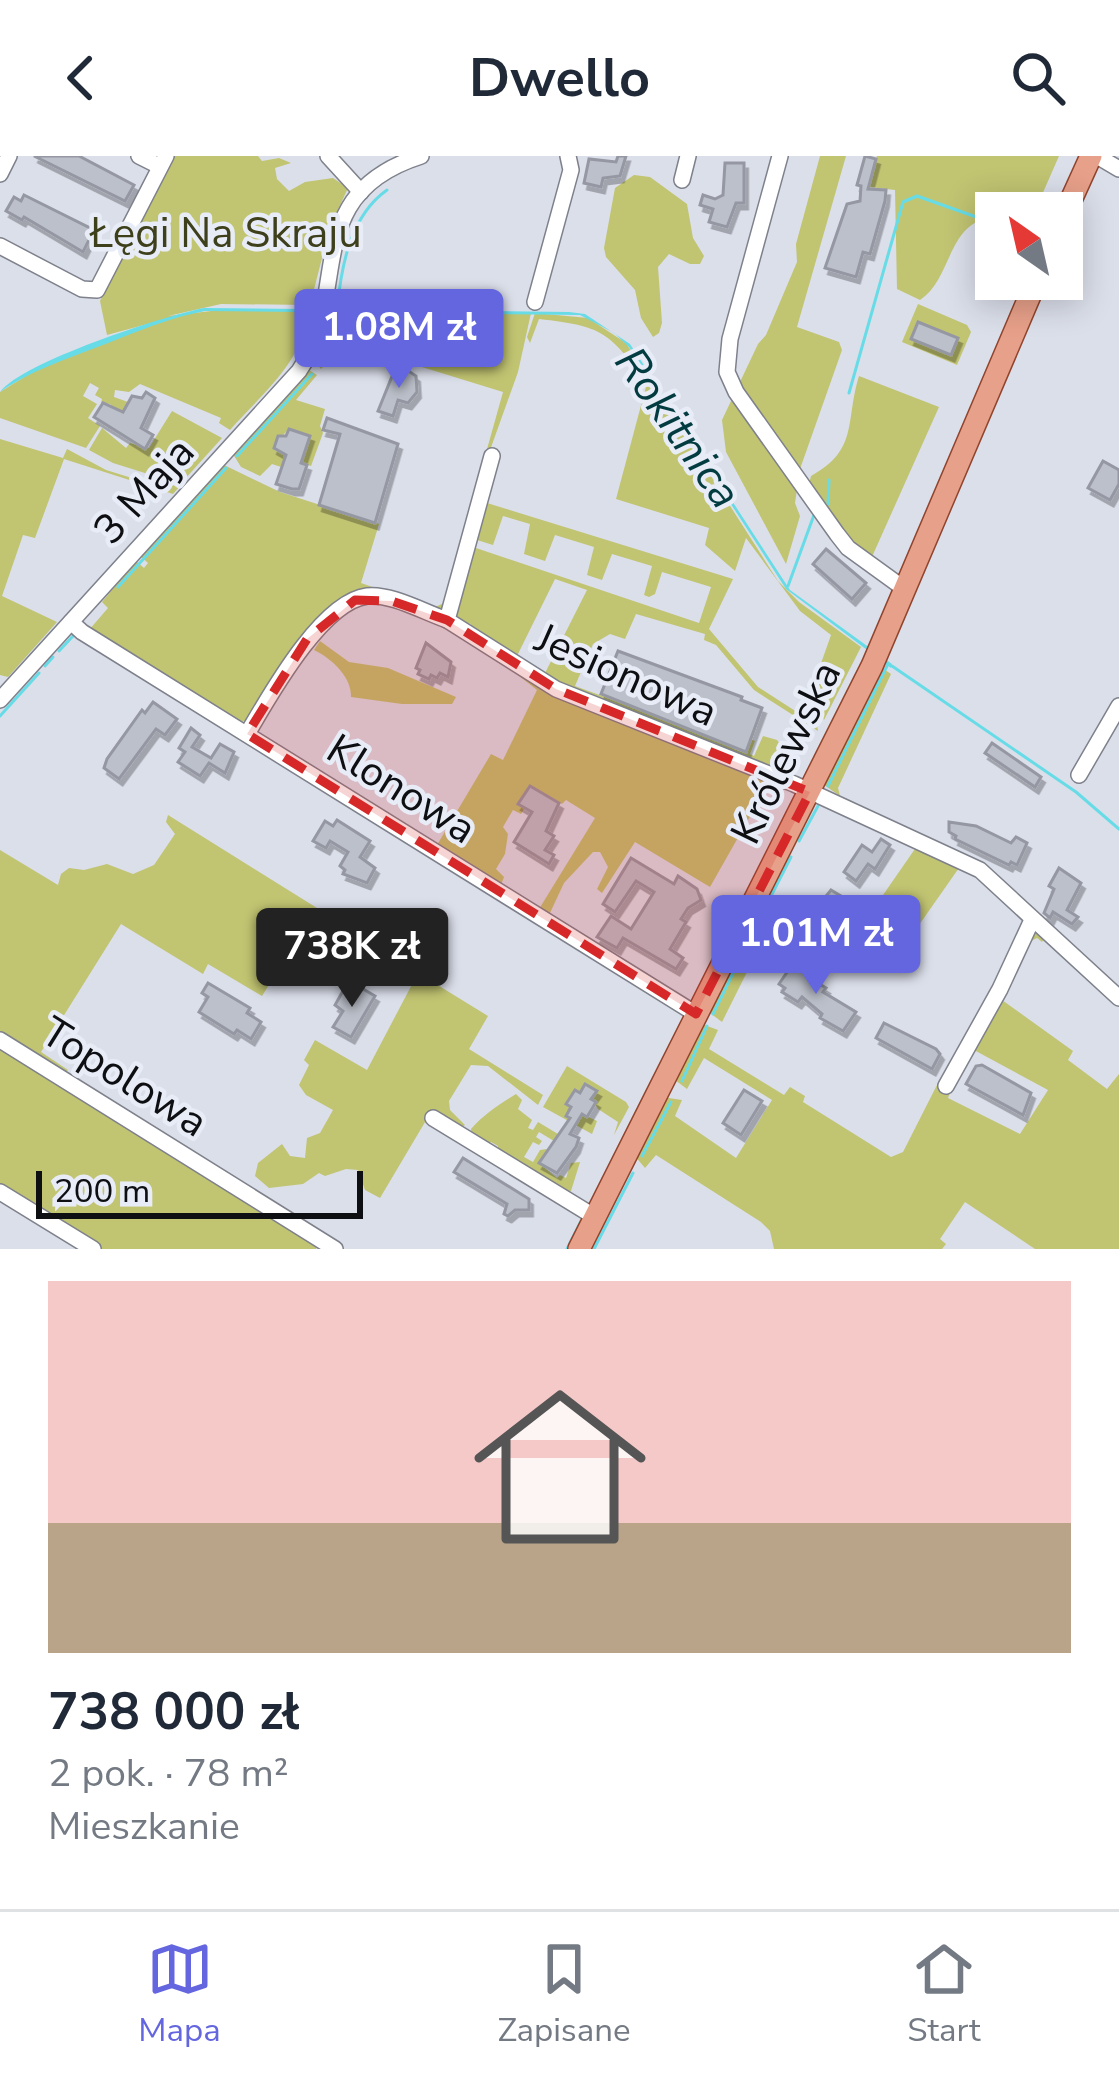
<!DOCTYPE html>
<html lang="pl">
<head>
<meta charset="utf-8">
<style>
  body { margin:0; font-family:"Nunito Sans",sans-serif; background:#f6f6f7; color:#1f2937; height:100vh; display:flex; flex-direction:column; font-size:45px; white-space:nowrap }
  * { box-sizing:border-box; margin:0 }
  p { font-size:39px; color:#747a83 }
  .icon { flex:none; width:66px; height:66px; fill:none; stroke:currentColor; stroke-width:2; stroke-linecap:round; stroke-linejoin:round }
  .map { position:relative; height:1093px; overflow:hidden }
  .panel { display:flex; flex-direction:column; background:#fff; flex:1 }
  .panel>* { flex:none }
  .needle { width:78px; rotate:326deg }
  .fabs { position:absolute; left:975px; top:36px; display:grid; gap:24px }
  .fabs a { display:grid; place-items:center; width:108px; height:108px; border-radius:0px; background:#fff; box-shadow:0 6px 30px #0003; font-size:60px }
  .scale { position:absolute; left:36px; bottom:30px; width:327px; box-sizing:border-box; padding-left:12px; border:6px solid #0e0f12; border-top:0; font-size:33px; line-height:42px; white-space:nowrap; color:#0e0f12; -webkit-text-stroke:9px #e8ecf7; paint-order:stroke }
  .price { position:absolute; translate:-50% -102px; padding:0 27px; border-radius:12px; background:#6466df; color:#fff; font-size:39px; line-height:78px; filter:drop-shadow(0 3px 6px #0008) }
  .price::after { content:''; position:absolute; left:50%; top:72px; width:36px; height:27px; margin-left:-18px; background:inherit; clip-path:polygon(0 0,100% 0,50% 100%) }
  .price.selected { background:#222; color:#fff }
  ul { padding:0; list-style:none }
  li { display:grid; align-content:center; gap:24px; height:636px; padding:0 48px }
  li+li { border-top:3px solid #e0e1e3 }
  li span { display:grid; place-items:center; height:372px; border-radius:0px; color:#555 }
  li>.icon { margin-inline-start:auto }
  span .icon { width:216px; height:216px; fill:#fffc; stroke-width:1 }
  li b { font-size:51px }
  header { display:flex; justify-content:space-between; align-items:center; height:156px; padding:0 48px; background:#fff; font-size:54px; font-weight:700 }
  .dock { display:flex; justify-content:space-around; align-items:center; height:168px; border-top:3px solid #e0e1e3; background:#fff; font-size:33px; color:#747a83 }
  .dock a { display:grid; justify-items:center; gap:6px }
  .dock .selected { color:#6466df }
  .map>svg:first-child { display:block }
</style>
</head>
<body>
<header><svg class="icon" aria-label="back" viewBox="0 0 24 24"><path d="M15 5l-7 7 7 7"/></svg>Dwello<svg class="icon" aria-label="search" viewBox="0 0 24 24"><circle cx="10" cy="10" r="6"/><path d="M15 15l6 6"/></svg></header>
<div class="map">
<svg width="1119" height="1093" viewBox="0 0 1119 1093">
  <defs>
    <filter id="shadow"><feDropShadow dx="3.5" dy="6" stdDeviation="0" flood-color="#0004"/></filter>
  </defs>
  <rect width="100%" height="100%" fill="#dbdfea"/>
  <g fill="#c1c471">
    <path d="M169,0h89l4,5 17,-3 12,5 -16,5 2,11 12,12 16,-9 28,-4 15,10 -18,39 -20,78 -89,-1 -53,12 52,-6 89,1c-5,50 -48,84 -79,119l-11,-7 2,-5 -81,-34 -11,8 -14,-2 -1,7 14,5 -6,14 -12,-12 -9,-1 1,-4 -7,-4 4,-7 -9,-5 -7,13 14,8 -9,14 12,8 -14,22 -86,-30v-26l42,-26 109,-43 -44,12 -7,-34z"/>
    <path d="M820,0h26l-49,171 42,15 3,8 -42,119 -5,34 5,13 -14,48 -60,-112 -4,-32 36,-76 8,-9 31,-73 -1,-18z"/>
    <path d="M877,0h182l-25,57h-38v5c-49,0 -43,61 -76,82l-23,-11 -2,-99 -26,-3z"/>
    <path d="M634,19l16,2 37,27 6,34 11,18 -4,8h-10l-21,-10 -11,13 4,56 -3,10 -6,4 -12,-19 -6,-28 -29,-33 -2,-9 11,-60z"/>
    <path d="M918,148l49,21 4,7 -14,33 -55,-23z"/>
    <path d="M333,155l198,2 -13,59 -29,81 -43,150 -8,9 -89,-19 -100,126 -9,4 -151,-93 19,-22 -6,-6 34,-41 8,7 4,-5 -8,-7 84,-91 56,27 99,32 -18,59 72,25 11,-5 59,-211 -159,-49 -23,26 -7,-8 13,-44h6z"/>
    <path d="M535,157l53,5 38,25 152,238 21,21 62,45 -37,73 -7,-12 -10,-5 24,-68 -31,-24 -54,-73 -11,33 -30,-26 4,-17 -93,-29 31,-116c-38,-51 -44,-57 -108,-64l-9,24 -3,-6z"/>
    <path d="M309,214l8,5 -21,25 29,9 -5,17 3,7 -12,33 -10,-3 9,-27 -21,-7 -15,15 2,7 10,4 -5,12 -9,-3 -12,12 -19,-9 -8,-13z"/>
    <path d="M859,220l80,31 -68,152 -18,-12 -44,-63 2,-8c48,-26 34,-55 48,-100z"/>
    <path d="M172,255l50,27 -38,42 -16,-15 -20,9 -35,-11 -24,-13 13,-22 24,20 4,-5 19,5z"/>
    <path d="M0,283l63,19 4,-9 39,21 58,18 8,-7 8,5 -7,8 -109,-35 -29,79 -12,-3 -21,61 55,26 -49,55 -8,-2z"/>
    <path d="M487,347l246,76 -24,50 49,58 59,38 1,6 -64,-41 -38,-45 -12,-5 1,-6 -69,-20 -11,25 -15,-5 -17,10 -18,42 160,59 -1,4 11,4 5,-14 5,2 -5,13 4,2 9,-20 14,4 7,9 -10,22 -231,-94 44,-87 -32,-11 -39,79 -45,-26v-8l-17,-4 19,-73 226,76 12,-36 -49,-15 -7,22 -6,3 -5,-2 8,-29 -40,-12 -10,26 -15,-5 7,-28 -39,-12 -10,26 -21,-7 6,-30 -27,-8 -10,29 -16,-5z"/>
    <path d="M320,485l29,21 39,6 68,29 -4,7h-50l-51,-7c1,-20 -20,-39 -37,-47z"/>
    <path d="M504,508l265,116 2,7 -6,3 -55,97 -75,-45 -33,51 -5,-4 11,-22 -8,-15h-7l-29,31 -15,32 -10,-6 56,-91 -29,-18 -4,4 -32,-18 -12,18 6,5 -3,5 -8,-4 -10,17 5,7 -3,20 -9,15 8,8 -3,8 -64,-40 54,-91 12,6 34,-70z"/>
    <path d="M879,510l12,8 -53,114 2,8 -20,-14z"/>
    <path d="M168,659l149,93 -55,88 -54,-32 -5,10 -82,-50 -80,128 27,18 -4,4 -64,-40v-184l58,35 3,-11 8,-6 15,2 23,-6 26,10 21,-9 21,-31 -9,-12z"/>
    <path d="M917,690l44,19 -49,70 -38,-27z"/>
    <path d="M759,754l15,8 -52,104 -16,-12z"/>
    <path d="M1034,772l11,9 -3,5 -5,-4 -6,3 -29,59 71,51 -5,9 39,29 12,-15v175h-84l-70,-47 -25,37 6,5 -4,5h-168l-4,-18 -9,-9 -105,-67 -11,13 -11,-13 28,-58 20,3 -7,16 61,42 36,-58 -68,-42 -17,31 -12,-9 24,-57 19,7 -9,19 75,46 6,-8 15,9 -2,6 88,55 12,-5 35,-69 13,7 -3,8 72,36 28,-44 -74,-40z"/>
    <path d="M418,817l70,43 -19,33 74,46 -5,10 -50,-39 -17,-1 -22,36 1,9 15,15 -6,4 -28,-17 -51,86 -15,-8 -7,-20 -12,-1 -21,7 -6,-3 -16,11 -34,4 -14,-12 3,-13 24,-19 8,12 15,2 2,-20 13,-5 13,-23 -27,-15 -7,-10 10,-20 -5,-5 11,-20 52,30z"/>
    <path d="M0,891l318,198 -2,4h-215l-101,-62z"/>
    <path d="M567,910l59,36 3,5 -15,28 4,-13 -20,-13 -6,-10 4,-8 -10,-7 -6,9 -5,-3 -8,14 10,18 5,-8 15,7 -5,13 -49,-27z"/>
    <path d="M516,938l6,6 -4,9 14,11 -4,8 5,2 5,-8 20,12 -4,7 -15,-9 -3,5 6,4 -3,4 -6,-3 -9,15 9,5 7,-12 7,-1 -8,14 18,15 3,-3 6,3 5,-15 9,-1 -9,29 -7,3 -66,-40v-8l-7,-4 -6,4 -13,-8 -1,-9c13,-15 29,-25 45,-35z"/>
  </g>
  <path fill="#67dce7" d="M204,152l365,4 16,2 45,30 160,246 102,74 -1,4 -105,-79 -157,-242 -15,-14 -34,-18 -375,-4c-31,6 -54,15 -82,26 -43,18 -85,29 -123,55 23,-30 163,-76 204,-84z"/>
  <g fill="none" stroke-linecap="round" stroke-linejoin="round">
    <g stroke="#67dce7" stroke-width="3">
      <path d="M337,154c4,-43 13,-94 50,-120"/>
      <path d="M318,209l32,-55"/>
      <path d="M849,237l54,-191 14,-6 79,28"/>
      <path d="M237,300l75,-82"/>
      <path d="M828,348l1,-24"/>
      <path d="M788,430l26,-71"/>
      <path d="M118,431l108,-119"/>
      <path d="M59,495l14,-15"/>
      <path d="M45,510l8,-9"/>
      <path d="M892,510l184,126 43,37"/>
      <path d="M0,560l39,-43"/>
      <path d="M828,630l60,-122"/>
      <path d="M799,685l19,-35"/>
      <path d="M769,744l22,-43"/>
      <path d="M713,858l49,-100"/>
      <path d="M682,925l25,-55"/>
      <path d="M642,1000l29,-54"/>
      <path d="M567,1093l14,-28"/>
      <path d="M594,1093l39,-76"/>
    </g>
  </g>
  <g fill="#bcc0ca" stroke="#9598a3" stroke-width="3" filter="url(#shadow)">
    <path d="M34,0h45l55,29 -9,16z"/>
    <path d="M618,0h8l-6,20 -17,2 -2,9 -17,-4 5,-24 27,3z"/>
    <path d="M865,0l11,3 -8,30 18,1 -1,11 -15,53 -7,-2 -7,25 -31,-9 22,-64 13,-3 1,-15 -4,-1z"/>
    <path d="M725,7h19v40h-8l-9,24 -18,-5 4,-13 -13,-4 3,-10 12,4 8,-4z"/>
    <path d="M24,39l70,35 -11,22 -59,-35 -2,3 -16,-9 8,-14 7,4z"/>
    <path d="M918,166l40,16 -7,17 -40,-16z"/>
    <path d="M404,212l12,8 1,16 -9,11 -10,-3 -5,16 -15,-5 17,-42z"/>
    <path d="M146,236l9,6 -14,30 12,7 -8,14 -51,-32 9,-14 20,9 9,-16 10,2z"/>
    <path d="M327,262l71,26 -23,79 -56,-18 21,-71 -17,-4z"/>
    <path d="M289,273l21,7 -9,27 6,2 -8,24h-7l-16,-5 10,-29 -12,-7 4,-12h8z"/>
    <path d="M1103,305l16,9v14l-9,16 -22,-12z"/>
    <path d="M826,393l40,34 -14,16 -39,-35z"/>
    <path d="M426,487l25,19 -3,15 -8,-4 -3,5 -6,-3 -2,4 -11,-5 2,-4 -4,-2z"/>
    <path d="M618,495l124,46 -1,3 21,8 -16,44 -145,-58z"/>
    <path d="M153,546l24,17 -12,16 -9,-6 -37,50 -15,-11 3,-9 35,-49 3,3z"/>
    <path d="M191,572l9,7 -8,12 19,11 9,-14 14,8 -9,21 -16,-10 -9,13 -22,-14 7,-10 -6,-4z"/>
    <path d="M992,587l49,34 -6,10 -50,-34z"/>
    <path d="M530,630l29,17 -13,28 8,5 -9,14 9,5 -5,9 -35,-22 18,-30 -14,-8z"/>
    <path d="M337,664l33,21 -10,16 15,11 -8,15 -24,-9 2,-4 -5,-4 8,-14 -18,-11 -4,7 -13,-7 12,-20 8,5z"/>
    <path d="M949,666l27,4 35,17 5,-6 11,6 -10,22 -6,-3 -2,3 -54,-26 1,-3 -7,-4z"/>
    <path d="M881,683l9,6 -15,24 -7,-5 -12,17 -12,-9 18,-27 10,7z"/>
    <path d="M631,702l43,26 4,-8 19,13 4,11 -13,8 -7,11 5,3 -16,27 13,9 -7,11 -53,-31 -6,10 -20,-11 14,-21 20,13 23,-37 -18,-11 -21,31 -12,-8z"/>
    <path d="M1059,712l22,15 -14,27 11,7 -6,7 -19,-12 -3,6 -6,-5 10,-24 -5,-3z"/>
    <path d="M831,734l15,9 -14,22 12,8 -5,7 -9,-5 -6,10 -23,-14z"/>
    <path d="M792,809l5,4 3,-4 16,10 -3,5 13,8 -3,4 33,20 -13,19 -23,-13 2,-4 -20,-17 -4,5 -16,-10 3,-4 -6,-4z"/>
    <path d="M208,827l42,25 -3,5 14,9 -10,17 -14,-9 -3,4 -35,-22 9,-15 -6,-4z"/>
    <path d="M358,830l17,10 -24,41 -18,-10 10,-16 -8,-6 9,-16 9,5z"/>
    <path d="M884,867l52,26 4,5 -8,15 -56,-31z"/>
    <path d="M982,909l49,28 -8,22 -57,-31 10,-18z"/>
    <path d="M585,928l12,7 -6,8 5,3 -9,15 -5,-3 -12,20 9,4 -3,9 -19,26 -18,-10 31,-45 -4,-2 5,-9 -5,-3 9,-14 5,3z"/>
    <path d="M744,934l18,11 -21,34 -18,-12z"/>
    <path d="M463,1002l66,41v11h-14l-7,6 -4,-2 3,-10 -53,-32z"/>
  </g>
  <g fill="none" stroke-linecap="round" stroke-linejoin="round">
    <defs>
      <g id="minor">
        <path d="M139,0l20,10"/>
        <path d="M328,0l33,36"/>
        <path d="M780,0l-50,183 -3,33 9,20 101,142 11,14 58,42"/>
        <path d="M1097,0l22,13"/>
        <path d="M0,18l9,-18"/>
        <path d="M682,24l6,-24"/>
        <path d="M0,90l82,43 15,1 69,-134"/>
        <path d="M535,146l36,-132 -3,-14"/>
        <path d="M492,300l-45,164 109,69 238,95 186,86 139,128"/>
        <path d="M71,466l11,10 614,382"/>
        <path d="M0,544l299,-329c53,-77 -1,-176 122,-215"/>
        <path d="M247,578c22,-37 74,-132 120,-138 23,-3 57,16 80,24"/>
        <path d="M1079,619l40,-69"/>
        <path d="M0,884l335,209"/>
        <path d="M946,930l54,-97 32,-69"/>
        <path d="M433,962l162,99"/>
        <path d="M0,1036l93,57"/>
      </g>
      <g id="major">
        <path d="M1062,64l29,-64"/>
        <path d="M579,1093l293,-583 165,-387"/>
      </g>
    </defs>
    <use href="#minor" stroke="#7e818b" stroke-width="18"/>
    <use href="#major" stroke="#91442d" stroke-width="24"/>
    <use href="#minor" stroke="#fff" stroke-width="15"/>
    <use href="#major" stroke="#e7a089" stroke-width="21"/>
  </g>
  <path fill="#d62828" fill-opacity="0.2" stroke="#d62828" stroke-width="9" stroke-dasharray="24 15" stroke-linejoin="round" d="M355,444l37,1 55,19 109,69 254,103 -114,222 -449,-280 60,-95z"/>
  <g text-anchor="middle" stroke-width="9" stroke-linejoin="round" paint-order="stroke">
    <g font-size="42" fill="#3e3f1b" stroke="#e8ecf7">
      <text x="226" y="91">Łęgi Na Skraju</text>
    </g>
    <g font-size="42" fill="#0e0f12" stroke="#e8ecf7">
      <text transform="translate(143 334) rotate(-48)" y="15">3 Maja</text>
      <text transform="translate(627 518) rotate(24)" y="15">Jesionowa</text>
      <text transform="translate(785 596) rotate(-64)" y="15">Królewska</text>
      <text transform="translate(402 632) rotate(32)" y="15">Klonowa</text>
      <text transform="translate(125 920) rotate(32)" y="15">Topolowa</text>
    </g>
    <g font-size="45" font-style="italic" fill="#023c41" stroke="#e8ecf7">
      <text transform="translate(679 271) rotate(55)" y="16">Rokitnica</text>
    </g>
  </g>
</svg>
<div class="fabs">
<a><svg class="needle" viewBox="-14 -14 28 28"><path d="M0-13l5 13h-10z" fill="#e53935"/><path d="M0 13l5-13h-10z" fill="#747a83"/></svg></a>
</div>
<div class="scale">200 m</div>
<b class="price" style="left:399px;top:235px">1.08M zł</b>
<b class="price" style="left:816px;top:841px">1.01M zł</b>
<b class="price selected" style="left:352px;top:854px">738K zł</b>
</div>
<section class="panel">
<ul>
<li><span style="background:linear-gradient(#f6c9c9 65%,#b9a48a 0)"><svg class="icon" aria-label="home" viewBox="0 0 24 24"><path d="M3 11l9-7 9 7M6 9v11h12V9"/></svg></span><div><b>738 000 zł</b><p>2 pok. · 78 m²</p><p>Mieszkanie</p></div></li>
</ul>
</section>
<nav class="dock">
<a class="selected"><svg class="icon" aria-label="map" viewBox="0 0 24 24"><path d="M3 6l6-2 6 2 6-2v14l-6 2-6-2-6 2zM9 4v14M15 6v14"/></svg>Mapa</a>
<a><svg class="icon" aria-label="saved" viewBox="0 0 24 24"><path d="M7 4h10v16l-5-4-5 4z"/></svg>Zapisane</a>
<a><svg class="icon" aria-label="home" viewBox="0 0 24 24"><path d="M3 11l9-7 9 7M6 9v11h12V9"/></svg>Start</a>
</nav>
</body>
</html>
